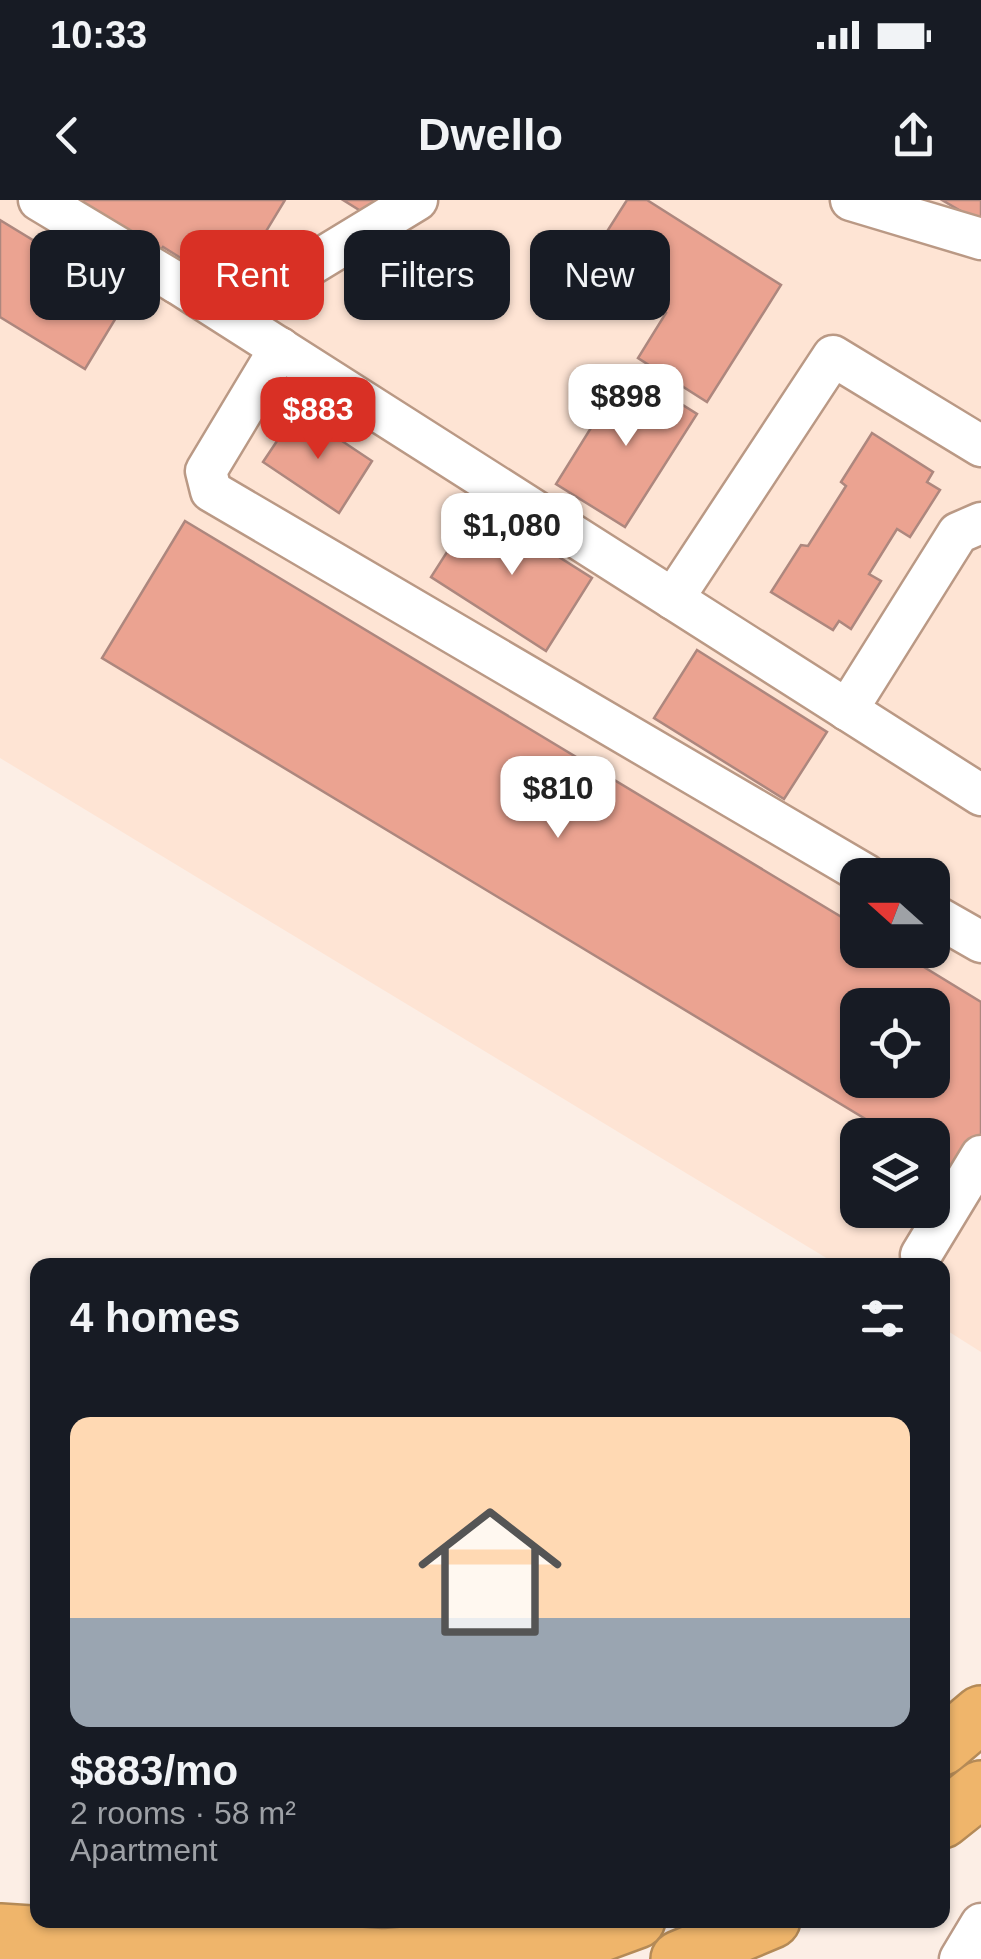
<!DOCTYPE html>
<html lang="en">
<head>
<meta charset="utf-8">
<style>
  body { margin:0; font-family:Arial,sans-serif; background:#20242c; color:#f1f3f6; height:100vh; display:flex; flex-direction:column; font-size:38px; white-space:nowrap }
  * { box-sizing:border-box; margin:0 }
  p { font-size:32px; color:#9ea1a6 }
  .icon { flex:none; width:55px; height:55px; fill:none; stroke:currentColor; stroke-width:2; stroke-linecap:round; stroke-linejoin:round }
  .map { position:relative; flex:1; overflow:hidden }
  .side { position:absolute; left:30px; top:1058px; width:920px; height:670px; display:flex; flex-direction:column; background:#171b24; border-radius:20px; box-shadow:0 2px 8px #0004 }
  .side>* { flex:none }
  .top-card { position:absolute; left:30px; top:30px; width:922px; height:90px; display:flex; gap:20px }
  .needle { width:65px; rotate:291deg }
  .tools { position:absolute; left:840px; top:658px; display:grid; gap:20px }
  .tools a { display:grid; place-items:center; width:110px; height:110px; border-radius:20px; background:#171b24; box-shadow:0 2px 8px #0004; font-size:50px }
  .price { position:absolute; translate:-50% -85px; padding:0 22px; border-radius:20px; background:#fff; color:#222; font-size:32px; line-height:65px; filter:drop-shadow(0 2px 5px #0008) }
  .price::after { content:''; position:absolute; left:50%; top:60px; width:30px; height:22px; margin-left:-15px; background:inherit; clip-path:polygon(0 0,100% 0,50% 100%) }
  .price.active { background:#d93025; color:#fff }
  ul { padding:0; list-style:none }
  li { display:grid; align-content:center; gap:20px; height:530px; padding:0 40px }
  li+li { border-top:2px solid #363941 }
  li span { display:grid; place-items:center; height:310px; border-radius:20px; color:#555 }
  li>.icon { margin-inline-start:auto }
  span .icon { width:180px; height:180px; fill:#fffc; stroke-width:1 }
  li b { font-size:42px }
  h2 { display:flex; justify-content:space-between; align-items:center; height:120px; padding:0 40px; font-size:42px }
  .pill { padding:0 35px; border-radius:20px; background:#171b24; box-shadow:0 2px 8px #0004; font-size:35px; line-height:90px }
  .pill.active { background:#d93025; color:#fff }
  .status { display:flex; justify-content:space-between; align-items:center; height:70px; padding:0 50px; background:#171b24; direction:ltr }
  .status svg { height:28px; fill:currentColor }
  header { display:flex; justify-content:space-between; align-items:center; height:130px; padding:0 40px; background:#171b24; font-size:45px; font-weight:800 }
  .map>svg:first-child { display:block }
</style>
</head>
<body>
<div class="status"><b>10:33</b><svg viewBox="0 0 49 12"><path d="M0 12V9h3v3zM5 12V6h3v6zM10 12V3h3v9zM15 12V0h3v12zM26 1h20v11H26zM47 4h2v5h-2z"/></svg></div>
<header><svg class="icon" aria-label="back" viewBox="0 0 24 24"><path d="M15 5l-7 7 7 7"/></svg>Dwello<svg class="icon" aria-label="share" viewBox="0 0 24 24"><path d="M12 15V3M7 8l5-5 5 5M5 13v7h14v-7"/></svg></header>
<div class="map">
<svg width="981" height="1759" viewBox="0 0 981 1759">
  <rect width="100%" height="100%" fill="#fceee5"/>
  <path fill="#fee4d4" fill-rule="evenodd" d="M0,0h981v1152l-38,-24 -1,-63h-104l-838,-507zM858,675h74v75h-74zM858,805h74v75h-74zM858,935h74v75h-74z"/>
  <g fill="#eba391" stroke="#ad877e" stroke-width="2.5" fill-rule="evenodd">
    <path d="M75,0h210l-54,89 -68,-42 -3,4z"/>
    <path d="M343,0h39l-10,18z"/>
    <path d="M627,0h20l134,85 -74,117 -69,-44 28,-45 -79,-50z"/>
    <path d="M942,0h39v23z"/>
    <path d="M0,20l128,78 -43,71 -85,-52z"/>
    <path d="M627,170l70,44 -72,113 -69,-43z"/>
    <path d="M297,211l75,50 -33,52 -76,-51z"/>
    <path d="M872,233l61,39 -6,10 13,8 -30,47 -13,-8 -28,45 12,7 -30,48 -12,-8 -6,9 -62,-38 30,-47 7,1 38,-60 -5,-4z"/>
    <path d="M477,305l115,73 -46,73 -115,-74z"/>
    <path d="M185,321l673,406v23h38l85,52v134l-23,39 -26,-15v-25h-40l-790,-477zM858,805h74v75h-74z"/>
    <path d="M697,450l130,82 -43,67 -130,-81z"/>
  </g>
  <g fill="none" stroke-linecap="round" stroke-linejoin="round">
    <defs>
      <g id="minor">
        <path d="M39,0l138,83 79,15 161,-98"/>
        <path d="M851,0l130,39"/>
        <path d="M177,83l804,512"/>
        <path d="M280,148l-74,123 5,20 655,384"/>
        <path d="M673,399l160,-243 148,90"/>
        <path d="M847,510l111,-177 23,-10"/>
        <path d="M932,714l49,28"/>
        <path d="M921,1055l60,-99"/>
        <path d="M960,1759l21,-35"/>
      </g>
      <g id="highway">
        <path d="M942,1547l39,-33"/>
        <path d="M942,1620l39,-31"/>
        <path d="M0,1732l384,25 179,-15 36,-8 38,-14"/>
        <path d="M679,1759l93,-39"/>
      </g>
    </defs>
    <use href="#minor" stroke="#ba9985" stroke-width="45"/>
    <use href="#highway" stroke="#b48a57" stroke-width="60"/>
    <use href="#minor" stroke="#fff" stroke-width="40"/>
    <use href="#highway" stroke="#efb56b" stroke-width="55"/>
  </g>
</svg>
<div class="tools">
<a><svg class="needle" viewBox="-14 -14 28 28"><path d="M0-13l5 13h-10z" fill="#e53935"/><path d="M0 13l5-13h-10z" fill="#9ea1a6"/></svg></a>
<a><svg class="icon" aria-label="locate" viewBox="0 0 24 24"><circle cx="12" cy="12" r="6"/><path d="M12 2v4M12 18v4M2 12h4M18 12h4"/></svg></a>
<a><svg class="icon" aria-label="layers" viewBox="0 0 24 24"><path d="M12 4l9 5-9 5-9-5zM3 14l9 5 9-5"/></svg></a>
</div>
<b class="price" style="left:626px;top:249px">$898</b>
<b class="price active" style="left:318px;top:262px">$883</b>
<b class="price" style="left:512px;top:378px">$1,080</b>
<b class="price" style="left:558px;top:641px">$810</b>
<div class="top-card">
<a class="pill">Buy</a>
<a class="pill active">Rent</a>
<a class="pill">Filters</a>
<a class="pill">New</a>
</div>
<section class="side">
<h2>4 homes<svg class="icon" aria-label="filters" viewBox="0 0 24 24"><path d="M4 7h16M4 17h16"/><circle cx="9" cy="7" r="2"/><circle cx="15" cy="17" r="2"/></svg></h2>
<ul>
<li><span style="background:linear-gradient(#ffd9b3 65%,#9aa5b1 0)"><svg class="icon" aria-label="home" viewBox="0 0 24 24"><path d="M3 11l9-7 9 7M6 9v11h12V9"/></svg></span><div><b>$883/mo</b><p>2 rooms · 58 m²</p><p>Apartment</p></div></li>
</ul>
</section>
</div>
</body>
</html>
